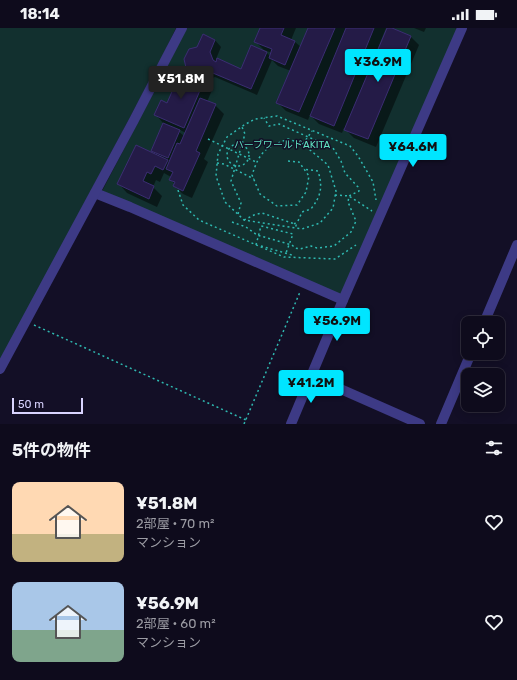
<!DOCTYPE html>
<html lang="ja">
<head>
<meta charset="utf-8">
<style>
  body { margin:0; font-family:Rubik,"Noto Sans JP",sans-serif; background:#171425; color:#f1f3f6; height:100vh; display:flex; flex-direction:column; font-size:15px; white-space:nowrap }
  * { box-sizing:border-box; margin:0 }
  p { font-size:13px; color:#9b9ba3 }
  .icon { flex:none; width:22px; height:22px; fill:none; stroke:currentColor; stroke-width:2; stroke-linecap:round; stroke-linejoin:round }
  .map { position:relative; height:396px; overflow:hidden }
  .sheet { display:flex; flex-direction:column; background:#0e0b1c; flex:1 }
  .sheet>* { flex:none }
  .fabs { position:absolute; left:461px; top:288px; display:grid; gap:8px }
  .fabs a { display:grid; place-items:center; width:44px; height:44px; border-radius:8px; background:#0e0b1c; box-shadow:0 2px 10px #0003,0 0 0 1px #2e2b3b; font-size:20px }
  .scale { position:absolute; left:12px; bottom:10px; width:71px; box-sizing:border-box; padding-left:4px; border:2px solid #d9d4ff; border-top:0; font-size:11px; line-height:14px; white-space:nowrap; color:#d9d4ff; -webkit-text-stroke:3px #130f26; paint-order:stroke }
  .price { position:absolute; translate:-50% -34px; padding:0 9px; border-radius:4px; background:#00e5ff; color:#111; font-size:13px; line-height:26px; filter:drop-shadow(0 1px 2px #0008) }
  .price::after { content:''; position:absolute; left:50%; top:24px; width:12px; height:9px; margin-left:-6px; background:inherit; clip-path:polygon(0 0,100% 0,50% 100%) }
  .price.current { background:#222; color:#fff }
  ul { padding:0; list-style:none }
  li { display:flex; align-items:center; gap:12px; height:100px; padding:0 12px }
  li span { display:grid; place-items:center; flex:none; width:112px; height:80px; border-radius:8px; color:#555 }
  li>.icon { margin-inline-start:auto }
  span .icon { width:48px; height:48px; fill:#fffc; stroke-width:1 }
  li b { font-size:17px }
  h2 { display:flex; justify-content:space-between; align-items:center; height:48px; padding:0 12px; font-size:17px }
  .status { display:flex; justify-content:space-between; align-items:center; height:28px; padding:0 20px; background:#0e0b1c; direction:ltr }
  .status svg { height:11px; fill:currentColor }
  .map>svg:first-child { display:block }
</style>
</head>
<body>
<div class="status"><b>18:14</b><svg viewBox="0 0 49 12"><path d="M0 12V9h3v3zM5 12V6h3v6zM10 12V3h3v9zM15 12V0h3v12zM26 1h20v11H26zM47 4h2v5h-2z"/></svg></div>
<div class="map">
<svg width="517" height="396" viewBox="0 0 517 396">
  <rect width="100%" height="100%" fill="#130f26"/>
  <g fill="#12302f">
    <path d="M0,0h176l-16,33 -160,300z"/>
    <path d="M186,0h269l4,2 -118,266 -239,-105 64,-122z"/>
  </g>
  <g fill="#0007" fill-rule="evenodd">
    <path d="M261,0h35l-5,12 4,2 6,5 8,-19h77l-17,42 1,1 18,-43 23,9 8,8 -43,102 -22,-9 -10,-10 -2,5 -23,-9 -9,-9 -2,5 -22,-9 -9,-9 14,-31 -13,-5 -6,-6 -15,35 -42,-18 -11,5 8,8 -5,12 8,3 9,9 -20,45 4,3 -16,36 -9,-4 -9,-8 1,-2 -5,-5 1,-2 -7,-4 -4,9 -4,-2 -3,7 9,9 -5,11 -30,-14 -8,-9 38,-28 -5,-5 12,-27 -8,-9 38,-37 -6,-7 15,-36 12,5 6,7 -5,12 25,11 25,-18 -11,-11zM264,22l8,3 -2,3zM178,101l8,4 -2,3 -7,-6z"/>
    <path d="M414,0h12l-2,4z"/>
  </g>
  <g fill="#241b47" stroke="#3b2d73">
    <path d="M260,0h24l-3,7 14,6 -10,24 -16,-7 3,-9 -18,-7z"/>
    <path d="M308,0h27l-36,84 -23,-9z"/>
    <path d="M346,0h28l-40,98 -24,-10z"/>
    <path d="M387,0h5l19,8 -43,103 -24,-9z"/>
    <path d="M203,6l12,6 -5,12 3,8 3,2 1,-4 24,11 10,-24 16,7 -16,37 -43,-18 -11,5 -10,-4 -3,-13 5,-10 8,-2z"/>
    <path d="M181,43l23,10 -20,47 -30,-13 7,-15 6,3z"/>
    <path d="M200,70l16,6 -20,47 4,2 -17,38 -10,-5 2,-4 -6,-2 4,-8 -7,-3 11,-26 3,1z"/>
    <path d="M163,95l17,7 -12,28 -17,-7z"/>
    <path d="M136,117l32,15 -5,10 -8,-4 -4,8 -4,-2 -4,9 11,5 -5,13 -32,-15z"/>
  </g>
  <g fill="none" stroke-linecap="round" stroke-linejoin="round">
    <g stroke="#2fb8b0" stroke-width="1.5" stroke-dasharray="2 3" stroke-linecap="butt">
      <path d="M208,111l48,23"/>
      <circle cx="238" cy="127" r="11"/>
      <path d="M303,116l9,-13"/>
      <path d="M288,133l11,1 10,14 -3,16 -9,13 -20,1 -17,-12 -8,-19c8,-24 13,-27 36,-36l15,5 25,21 8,26 -3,17 -13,15 -18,6 -58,-9 -19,-18 -9,-26 2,-22 9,-17 17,-12 11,-6 22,-3 73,30 8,10 15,26 3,18"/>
      <path d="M217,135l7,1 30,15"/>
      <path d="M178,162l5,15 16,15 85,37 51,2 21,-14"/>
      <path d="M335,167l14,1 23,15"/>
      <path d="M238,186l3,-11 -10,-22 14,-47 -3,-7"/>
      <path d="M244,192l10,-5 8,-2 30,10 4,2v3"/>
      <path d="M232,194l14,5 11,8 35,10 3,3 5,1 11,-3 6,2 17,-2 17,-14 5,-11 -8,-19 1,-6 10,-5 -1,-4 -13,-14 -4,-12 -8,-13 -54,-24 -10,2 -5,-8"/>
      <path d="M294,196l4,-3 4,-9 9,-3c10,-13 12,-22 7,-38l-15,-2"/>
      <path d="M256,217l5,-19 32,8 -7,19"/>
      <path d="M261,218l31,9"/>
      <path d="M34,297l212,95"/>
      <path d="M244,396l56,-132"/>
    </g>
    <g stroke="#3d3a85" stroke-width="10">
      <path d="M95,165l35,14 213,93"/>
      <path d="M484,295l33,-78"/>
      <path d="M0,341l133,-247 49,-94"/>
      <path d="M311,348l109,48"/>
      <path d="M291,396l52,-124 119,-272"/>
      <path d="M441,396l30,-71"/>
    </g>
  </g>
  <g text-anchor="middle" stroke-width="3" stroke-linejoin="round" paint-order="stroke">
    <g font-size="10" fill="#5fe0c0" stroke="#130f26">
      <text x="282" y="120">ハーブワールドAKITA</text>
    </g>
  </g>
</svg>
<div class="fabs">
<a><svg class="icon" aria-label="locate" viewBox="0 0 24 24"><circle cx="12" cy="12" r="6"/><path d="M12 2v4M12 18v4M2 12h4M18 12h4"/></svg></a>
<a><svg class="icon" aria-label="layers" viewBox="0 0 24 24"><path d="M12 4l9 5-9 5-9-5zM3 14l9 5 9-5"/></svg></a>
</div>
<div class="scale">50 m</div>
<b class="price" style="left:378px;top:55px">¥36.9M</b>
<b class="price current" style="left:181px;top:72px">¥51.8M</b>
<b class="price" style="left:413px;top:140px">¥64.6M</b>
<b class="price" style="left:337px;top:314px">¥56.9M</b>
<b class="price" style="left:311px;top:376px">¥41.2M</b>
</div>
<section class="sheet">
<h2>5件の物件<svg class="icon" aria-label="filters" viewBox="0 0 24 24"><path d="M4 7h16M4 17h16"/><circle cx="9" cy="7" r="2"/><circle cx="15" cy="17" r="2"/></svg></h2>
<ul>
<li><span style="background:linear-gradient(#ffd9b3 65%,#c2b280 0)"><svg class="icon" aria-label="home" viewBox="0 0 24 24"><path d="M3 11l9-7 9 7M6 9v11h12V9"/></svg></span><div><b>¥51.8M</b><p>2部屋 · 70 m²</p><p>マンション</p></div><svg class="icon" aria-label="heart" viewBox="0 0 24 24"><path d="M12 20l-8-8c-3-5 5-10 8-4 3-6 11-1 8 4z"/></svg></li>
<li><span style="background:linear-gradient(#a9c7e8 60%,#7fa58c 0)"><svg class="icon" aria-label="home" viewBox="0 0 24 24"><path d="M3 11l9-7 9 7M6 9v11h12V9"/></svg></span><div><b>¥56.9M</b><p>2部屋 · 60 m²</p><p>マンション</p></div><svg class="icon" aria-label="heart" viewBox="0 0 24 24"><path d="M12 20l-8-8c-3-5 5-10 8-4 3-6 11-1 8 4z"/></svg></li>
</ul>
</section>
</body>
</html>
